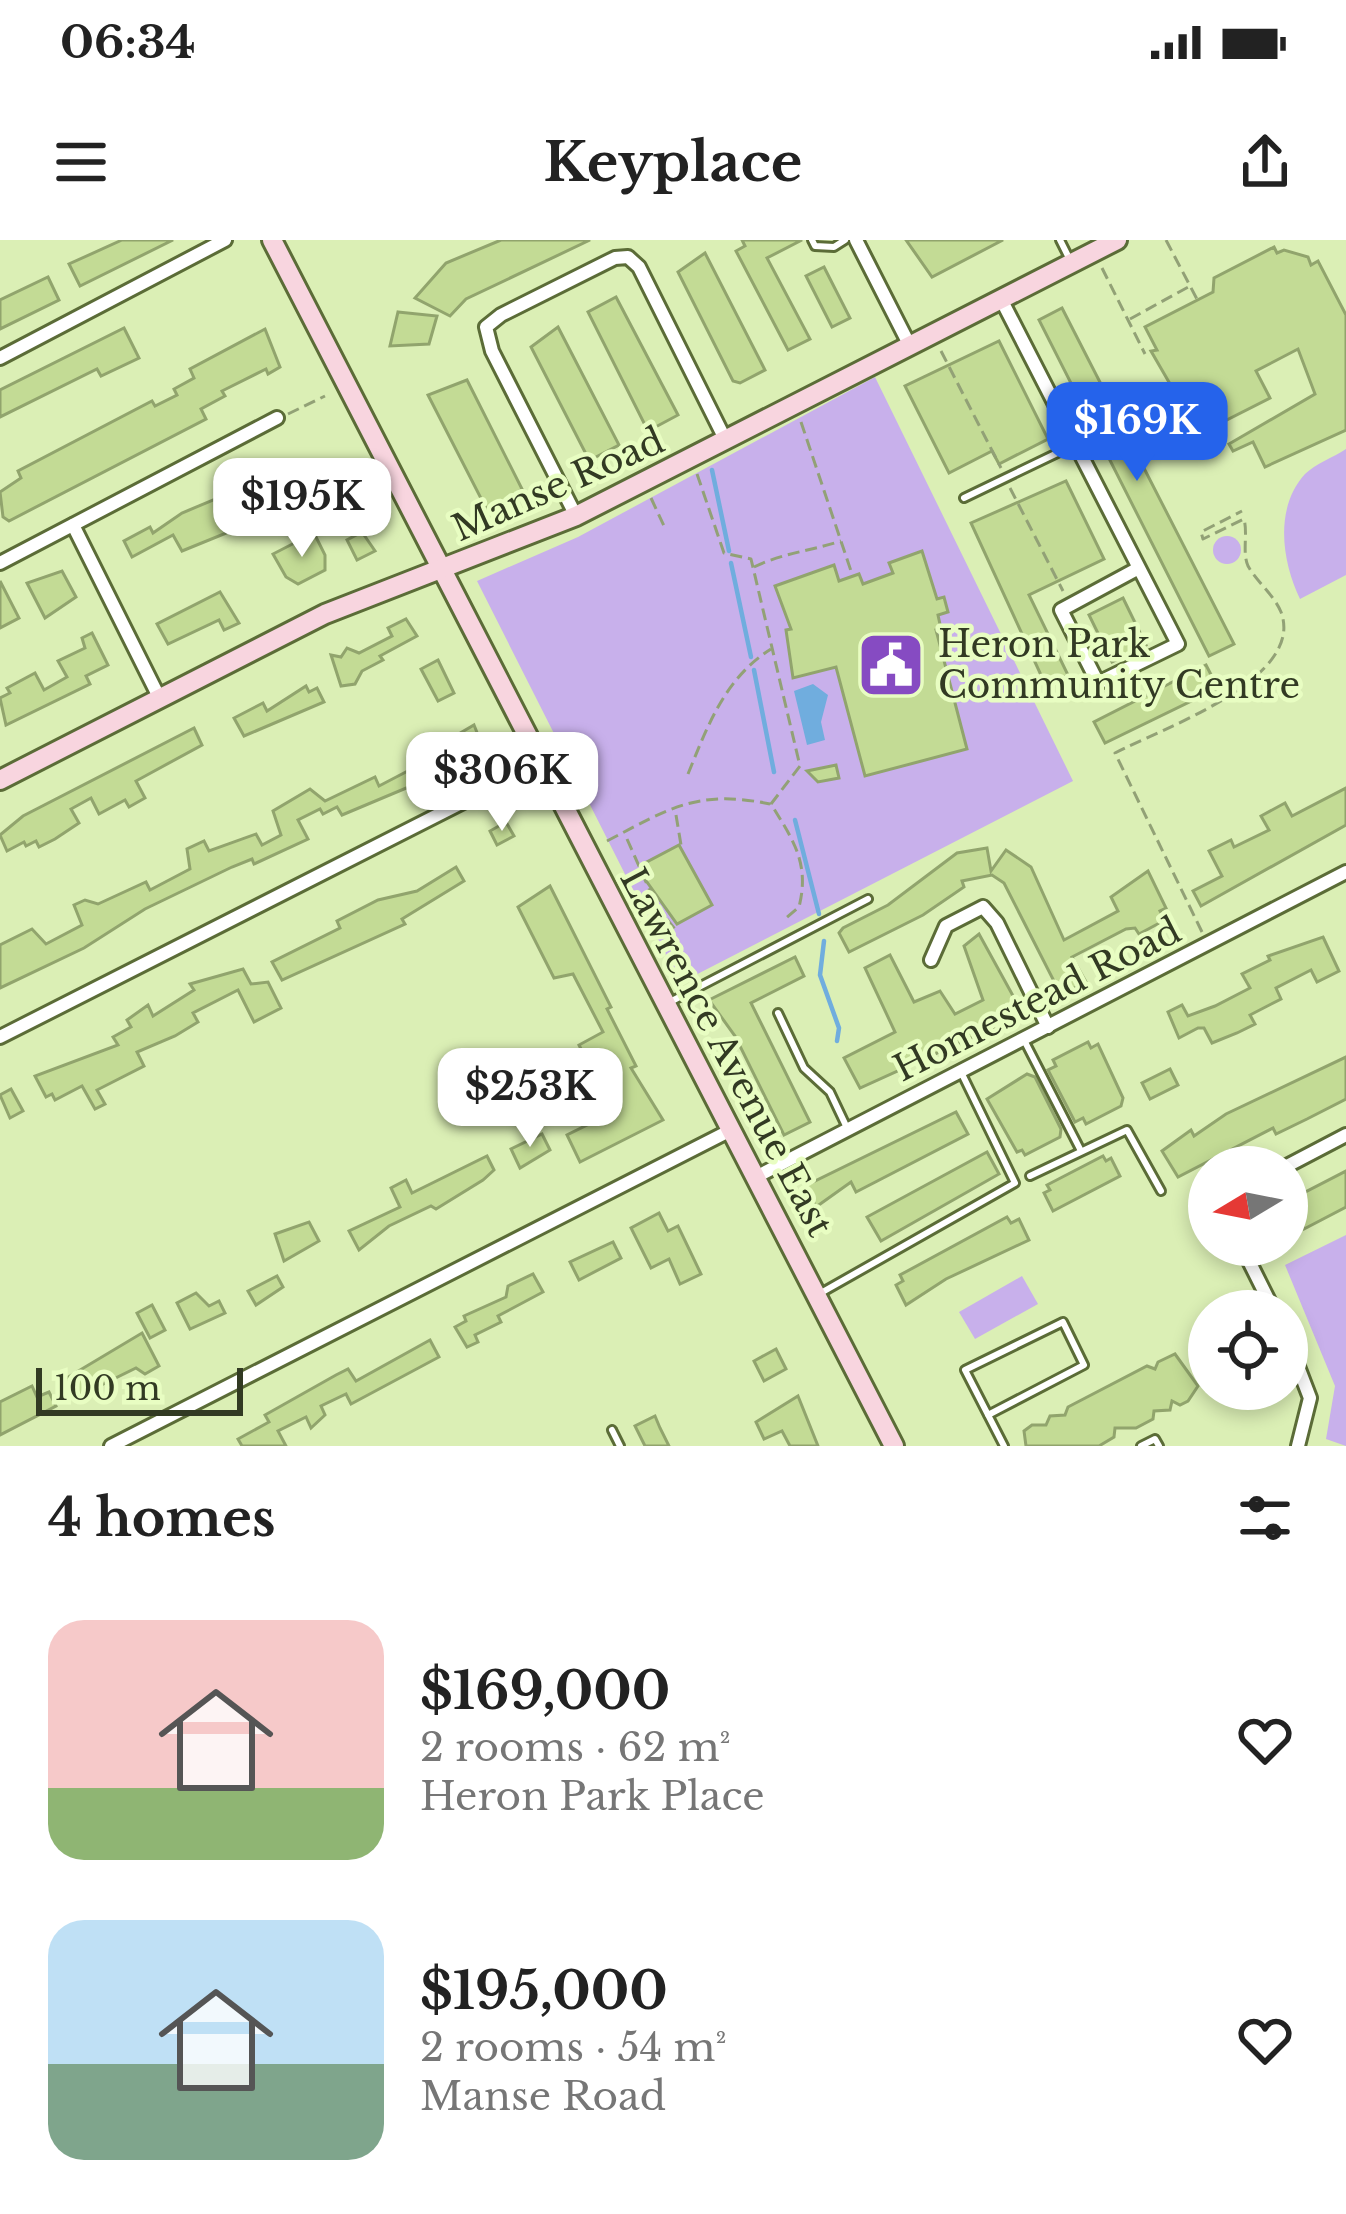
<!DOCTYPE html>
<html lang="en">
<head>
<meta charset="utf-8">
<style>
  body { margin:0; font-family:"Libre Baskerville",serif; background:#f2f2f2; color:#222; height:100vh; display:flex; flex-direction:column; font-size:45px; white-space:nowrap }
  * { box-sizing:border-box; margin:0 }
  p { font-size:39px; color:#767676 }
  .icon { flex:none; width:66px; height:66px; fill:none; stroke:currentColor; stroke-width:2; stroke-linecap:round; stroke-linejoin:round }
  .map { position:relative; height:1206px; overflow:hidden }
  .details { display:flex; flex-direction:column; background:#fff; flex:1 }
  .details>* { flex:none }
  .needle { width:78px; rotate:260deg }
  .controls { position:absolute; left:1188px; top:906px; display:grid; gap:24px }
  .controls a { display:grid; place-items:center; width:120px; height:120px; border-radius:50%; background:#fff; box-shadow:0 6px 18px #0003; font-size:60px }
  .scale { position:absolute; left:36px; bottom:30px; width:207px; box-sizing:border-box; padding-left:12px; border:6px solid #323a23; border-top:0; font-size:33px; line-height:42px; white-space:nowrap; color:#323a23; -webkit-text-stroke:9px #e8fdc2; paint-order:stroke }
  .price { position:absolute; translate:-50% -102px; padding:0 27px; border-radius:24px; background:#fff; color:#222; font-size:39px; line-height:78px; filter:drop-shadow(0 3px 6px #0008) }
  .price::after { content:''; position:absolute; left:50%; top:72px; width:36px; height:27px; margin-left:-18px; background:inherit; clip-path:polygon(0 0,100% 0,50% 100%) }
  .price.active { background:#2563eb; color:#fff }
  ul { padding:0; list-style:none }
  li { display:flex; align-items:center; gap:36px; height:300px; padding:0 48px }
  li span { display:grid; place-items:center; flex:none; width:336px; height:240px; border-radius:36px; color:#555 }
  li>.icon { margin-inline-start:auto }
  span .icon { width:144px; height:144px; fill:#fffc; stroke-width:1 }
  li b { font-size:51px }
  h2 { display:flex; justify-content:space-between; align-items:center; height:144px; padding:0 48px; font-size:51px }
  .status { display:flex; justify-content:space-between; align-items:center; height:84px; padding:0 60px; background:#fff; direction:ltr }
  .status svg { height:33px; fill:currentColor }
  header { display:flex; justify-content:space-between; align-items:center; height:156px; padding:0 48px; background:#fff; font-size:54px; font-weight:700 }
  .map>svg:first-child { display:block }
</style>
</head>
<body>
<div class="status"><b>06:34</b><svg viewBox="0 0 49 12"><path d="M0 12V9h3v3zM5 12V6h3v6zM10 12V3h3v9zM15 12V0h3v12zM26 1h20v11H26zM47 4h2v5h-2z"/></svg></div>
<header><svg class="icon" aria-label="menu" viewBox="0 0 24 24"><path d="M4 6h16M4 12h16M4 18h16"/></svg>Keyplace<svg class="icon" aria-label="share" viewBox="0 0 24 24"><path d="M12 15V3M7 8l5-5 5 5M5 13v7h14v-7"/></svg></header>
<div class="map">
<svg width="1346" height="1206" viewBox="0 0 1346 1206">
  <rect width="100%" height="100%" fill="#dbefb5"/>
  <g fill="#c8b0eb">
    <path d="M875,137l198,404 -393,202 -203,-402 101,-44z"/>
    <path d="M1346,209v126l-46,24c-18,-37 -26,-91 5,-125 10,-10 29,-17 41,-25z"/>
    <circle cx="1227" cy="310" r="14"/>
    <path d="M1346,995v211l-20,-7 9,-53 -50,-121z"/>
    <path d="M1022,1036l16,28 -63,35 -16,-27z"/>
  </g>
  <path fill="#70adde" d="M813,444l15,11 -7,27 4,18 -18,5 -13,-54z"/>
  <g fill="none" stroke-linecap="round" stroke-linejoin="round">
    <g stroke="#70adde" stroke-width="4.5">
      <path d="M712,230l17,81"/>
      <path d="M731,323l20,94"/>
      <path d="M754,430l20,102"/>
      <path d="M795,580l24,94"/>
      <path d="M824,701l-4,34 19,53 -2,13"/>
    </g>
  </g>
  <g fill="#c3db95" stroke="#91a46d" stroke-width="3">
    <path d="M122,0h51l-93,46 -11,-22z"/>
    <path d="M501,0h89l-124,59 -16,17 -35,-18 31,-35z"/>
    <path d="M742,0h60l-35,18 43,81 -22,11 -52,-99 9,-5z"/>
    <path d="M906,0h97l-71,37z"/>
    <path d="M1274,7l3,6 7,-3 24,7 3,8 7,-4 28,54v115l-81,37 -12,-25 -20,9 -4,-7 86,-50 -17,-45 -42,22 14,27 -71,36 -48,-83 6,-1 -12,-23 68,-35 1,-14z"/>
    <path d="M705,13l60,117 -25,13 -7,-2 -55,-109z"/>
    <path d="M824,27l26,51 -18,9 -26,-51z"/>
    <path d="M48,37l11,23 -59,29v-29z"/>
    <path d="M616,57l62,118 -30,16 -60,-119z"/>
    <path d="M1062,68l172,336 -25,12 -170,-336z"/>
    <path d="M398,72l39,4 -8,28 -39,2z"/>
    <path d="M558,87l61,118 -25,13 -7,-2 -56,-109z"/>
    <path d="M124,88l15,30 -38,18 -4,-7 -97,48v-27z"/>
    <path d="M265,89l15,38 -12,7 -2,-5 -44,22 3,5 -24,13 5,10 -197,102 -6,-4 -3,-25 21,-14 -3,-7 134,-70 3,5 22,-11 -3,-6 20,-11 -4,-9z"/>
    <path d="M999,101l49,98 -49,25 -7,-13 -43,22 -44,-87z"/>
    <path d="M467,140l55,109 -34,23 -60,-117z"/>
    <path d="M299,224l14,16 30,-15 8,17 -169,69 -9,-16 -41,22 -8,-16 26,-14 3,6 29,-20z"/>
    <path d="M1066,241l38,78 -75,36 39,80 -22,11 -75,-163z"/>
    <path d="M362,292l13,19 -18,9 -10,-20z"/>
    <path d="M314,293l11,22v15l-27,14 -12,-7 -13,-23z"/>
    <path d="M922,311l15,48 7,-2 4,15 -10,3 3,14 -5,1 31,119 -102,27 -29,-109 -43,11 -7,-48 5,-1 -16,-43 59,-21 5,16 20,-7 4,10 30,-11 -4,-10z"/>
    <path d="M62,331l14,26 -31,21 -18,-35z"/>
    <path d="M0,341l19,37 -19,10z"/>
    <path d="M220,352l19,31 -15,7 -5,-10 -51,24 -11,-20z"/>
    <path d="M1123,358l23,47 -34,17 -23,-47z"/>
    <path d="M406,379l11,17 -37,20 3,4 -21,11 -7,13 -14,2 -10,-31 10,2 6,-9 12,5 33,-17 -4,-8z"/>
    <path d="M92,393l16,32 -22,11 4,8 -84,41 -6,-27 10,-5 -3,-5 28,-15 9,17 23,-13 -9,-16 27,-13 -3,-10z"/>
    <path d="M438,420l16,33 -16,8 -17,-32z"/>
    <path d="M1206,425l12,23 -113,55 -11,-21z"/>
    <path d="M306,446l3,6 8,-4 7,14 -80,34 -10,-18 29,-15 4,8z"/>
    <path d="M474,485l8,20 -25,7 -7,-13z"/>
    <path d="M194,488l8,17 -66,36 9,17 -16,9 -4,-7 -26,14 -8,-16 -20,11 8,14 -24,16 -16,8 -3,-6 -10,5 -2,-4 -17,9 -7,-16 23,-19z"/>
    <path d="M427,521l8,15 -93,39 -5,-8 -14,7 -3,-5 -22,11 10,19 -54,25 -2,-5 -20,8 -87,42 -61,39 -84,40v-43l32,-16 14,15 36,-19 -8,-20 11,-5 13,4 48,-22 4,8 40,-21 -3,-20 17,-8 5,10 47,-17 6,11 19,-10 -8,-24 37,-22 15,12 50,-24 4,9z"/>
    <path d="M836,525l3,13 -21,4 -11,-11z"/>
    <path d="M1346,548v37l-145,81 -8,-15 29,-15 -13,-25 22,-11 3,7 35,-17 -8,-14 24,-13 7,13z"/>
    <path d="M506,582l8,14 -17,9 -7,-14z"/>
    <path d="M679,605l33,60 -35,19 -35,-49 7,-4 -4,-8z"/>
    <path d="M987,608l4,23 15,-21 25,17 33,73 54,-29 -7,-14 37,-26 18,37 -6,3 5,9 -26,14 -4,-6 -9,1 -54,28 14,25 -25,13 -57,-112 -12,-8 -30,6 2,6 -41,28 -74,37 -10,-19 4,-5 45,-23 69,-52z"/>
    <path d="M456,627l8,14 -62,38 3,5 -123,56 -10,-18 68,-34 -3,-7 41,-21 39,-9z"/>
    <path d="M550,646l61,121 -4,2 29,57 -5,2 32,52 -83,42 -13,-27 32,-16 -4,-7 14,-8 -30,-59 24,-13 -30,-58 -19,4 -36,-71z"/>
    <path d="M979,694l44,80 -163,74 -16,-30 51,-26 -30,-64 25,-13 24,47 26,-11 15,23 28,-14 -19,-54z"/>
    <path d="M1323,697l16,34 -22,11 -6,-12 -35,18 5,11 -31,16 5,9 -18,9 -25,10 -8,-15h-6l-19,10 -11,-26 14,-7 6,11 27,-10 35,-18 -8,-14 28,-14 -2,-4z"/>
    <path d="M795,717l9,19 -53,27 59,119 -26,13 -49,-99 -26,-36z"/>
    <path d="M243,729l8,15 17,-2 13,26 -27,14 -16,-32 -45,23 5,9 -23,14 -38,16 7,14 -47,24 8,14 -10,5 -13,-23 -27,14 -3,-6 -6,3 -11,-21 83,-31 -5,-8 18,-10 -4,-7 21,-15 5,11 41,-26 -4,-6z"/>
    <path d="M1088,802l3,6 7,-4 25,54 -2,8 -35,18 -3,-6 -8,4 -27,-52 8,-4 -3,-6z"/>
    <path d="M1346,817v42l-39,20 -31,15 -3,-6 -95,49 -16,-26 29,-21 3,6 32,-22z"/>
    <path d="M1170,829l8,16 -28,14 -8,-16z"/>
    <path d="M1027,834l8,3 26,52 -1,8 -35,18 -3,-5 -5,2 -30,-53z"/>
    <path d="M11,849l12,22 -13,7 -10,-23z"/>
    <path d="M956,872l12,22 -112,58 -5,-10 -35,25 -11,-21z"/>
    <path d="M542,894l8,16 -30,18 -9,-19z"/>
    <path d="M987,912l12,22 -118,67 -14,-24z"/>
    <path d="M487,916l7,14 -11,10 -47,29 -5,-3 -42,20 -30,24 -10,-19 51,-24 -9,-19 15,-8 6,13z"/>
    <path d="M1103,916l3,5 5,-3 9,18 -67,35 -9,-18 6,-3 -3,-5z"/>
    <path d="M1346,931v36l-42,22 -14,-29z"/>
    <path d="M659,973l9,18 10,-5 23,48 -21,10 -11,-25 -18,9 -20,-40z"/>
    <path d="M1007,977l4,6 8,-4 10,21 -83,39 -40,26 -10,-20 7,-4 -3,-6z"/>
    <path d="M309,982l10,19 -35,20 -9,-27z"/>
    <path d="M613,1002l8,16 -42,22 -9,-18z"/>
    <path d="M533,1034l10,18 -45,24 3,6 -26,13 3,7 -11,5 -12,-20 11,-6 -2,-5 42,-19 2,-11z"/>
    <path d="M277,1036l6,11 -27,18 -8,-14z"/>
    <path d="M196,1053l13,13 10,-5 6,12 -35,16 -13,-26z"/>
    <path d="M152,1065l13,25 -15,8 -13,-25z"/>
    <path d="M142,1093l17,33 -14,8 -9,-6 -61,30 -10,-19z"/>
    <path d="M430,1100l9,17 -88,47 -5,-10 -25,12 4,9 -14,13 -5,-11 -28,14 8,15h-44l-4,-7 31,-17 -4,-7 71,-40 12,-6 8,12z"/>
    <path d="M776,1109l10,20 -22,12 -10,-20z"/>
    <path d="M1175,1114l23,32 -10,15 -8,4 -8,-4 -2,9 -16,1 -1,8 -17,9h-21l-1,9 -15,9h-73l-2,-15 8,-6h14l4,-9 15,-1 3,-8 79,-41 8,3 3,-7z"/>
    <path d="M32,1146l5,11 12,-5 7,14 -56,29v-33z"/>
    <path d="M798,1156l20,50h-28l-8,-15 -18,8 -8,-17z"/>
    <path d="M655,1176l5,12 9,18h-24l-10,-20z"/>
  </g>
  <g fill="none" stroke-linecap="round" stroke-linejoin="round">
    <defs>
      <g id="lane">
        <path d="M812,0l3,6 19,1 11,-7"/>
        <path d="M1060,0l9,18"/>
        <path d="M964,258l110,-53"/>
        <path d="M668,763l200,-104"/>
        <path d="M778,773l26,55 26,24 18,38"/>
        <path d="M1025,802l56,109"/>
        <path d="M1030,936l97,-46 34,61"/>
        <path d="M819,1054l196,-111 -53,-109"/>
        <path d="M988,1175l96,-50 -21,-43 -98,48 39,76"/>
        <path d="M612,1190l8,16"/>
        <path d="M1141,1206l14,-7 4,7"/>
      </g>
      <g id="street">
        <path d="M856,0l54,106"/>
        <path d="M1001,59l177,345 -80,39 -37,-73 76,-41"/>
        <path d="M0,118l225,-118"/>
        <path d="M576,276l-84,-165 -6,-24 15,-12 114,-57 13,-1 11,10 87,174"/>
        <path d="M73,285l87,174"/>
        <path d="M0,323l277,-145"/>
        <path d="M931,720l15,-34 37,-19 14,16 51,104"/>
        <path d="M0,797l540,-274"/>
        <path d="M1285,927l61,-32"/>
        <path d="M754,938l592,-306"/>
        <path d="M1241,1005l33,66"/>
        <path d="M1287,1098l23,60 -12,48"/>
        <path d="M111,1206l620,-316"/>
      </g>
      <g id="secondary">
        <path d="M272,0l622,1206"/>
        <path d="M0,540l325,-166 251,-98 541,-276"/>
      </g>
    </defs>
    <use href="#lane" stroke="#5b6c37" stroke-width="12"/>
    <use href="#street" stroke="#5b6c37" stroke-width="18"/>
    <use href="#secondary" stroke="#5b6c37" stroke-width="24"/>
    <g stroke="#92a176" stroke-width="3" stroke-dasharray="12 6" stroke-linecap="butt">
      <path d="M1166,0l33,63"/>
      <path d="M1102,28l43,86"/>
      <path d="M1130,79l60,-33"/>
      <path d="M941,111l60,117"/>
      <path d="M288,174l37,-18"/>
      <path d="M801,182l51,152"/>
      <path d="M697,234l27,79 27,6 49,207 -29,38c22,36 39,59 28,103l-14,12"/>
      <path d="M1010,248l53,103"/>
      <path d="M651,258l13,28"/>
      <path d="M754,327c29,-14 56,-16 87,-26"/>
      <path d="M688,534c20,-49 37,-96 83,-125"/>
      <path d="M676,575l5,30"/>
      <path d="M627,599l30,68 21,26"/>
      <path d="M607,601c63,-33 91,-52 163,-37"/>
      <path d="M1202,692l-87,-179c46,-24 191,-74 166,-141 -7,-17 -24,-30 -33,-46 -6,-14 0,-32 -4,-47l-41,20 -2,-7 41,-21"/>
    </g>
    <use href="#lane" stroke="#fff" stroke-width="6"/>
    <use href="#street" stroke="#fff" stroke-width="12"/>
    <use href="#secondary" stroke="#f8d5df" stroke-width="18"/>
  </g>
  <defs>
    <symbol id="civic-square" viewBox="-11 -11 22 22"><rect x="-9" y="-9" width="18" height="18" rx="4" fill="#864bc2" stroke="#e8fdc2"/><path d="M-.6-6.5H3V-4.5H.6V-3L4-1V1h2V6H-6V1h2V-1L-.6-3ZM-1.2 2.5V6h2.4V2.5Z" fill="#fff"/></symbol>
  </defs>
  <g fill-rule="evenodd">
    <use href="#civic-square" x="853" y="387" width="76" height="76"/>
  </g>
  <g text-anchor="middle" stroke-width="9" stroke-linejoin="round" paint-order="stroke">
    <g font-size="36" fill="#323a23" stroke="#e8fdc2">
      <text transform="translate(558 244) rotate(-24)" y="13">Manse Road</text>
      <text transform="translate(1037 759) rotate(-27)" y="13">Homestead Road</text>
      <text transform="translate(727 812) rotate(62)" y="13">Lawrence Avenue East</text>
    </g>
    <g font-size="36" fill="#323a23" stroke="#e8fdc2" text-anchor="start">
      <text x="938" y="417">Heron Park<tspan x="938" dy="41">Community Centre</tspan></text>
    </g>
  </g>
</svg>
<div class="controls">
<a><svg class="needle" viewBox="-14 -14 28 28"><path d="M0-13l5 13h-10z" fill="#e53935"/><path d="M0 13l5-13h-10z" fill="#767676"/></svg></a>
<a><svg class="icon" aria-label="locate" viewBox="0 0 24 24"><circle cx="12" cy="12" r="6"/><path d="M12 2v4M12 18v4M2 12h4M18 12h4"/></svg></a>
</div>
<div class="scale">100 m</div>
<b class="price active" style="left:1137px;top:244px">$169K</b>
<b class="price" style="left:302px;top:320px">$195K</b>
<b class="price" style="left:502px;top:594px">$306K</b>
<b class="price" style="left:530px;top:910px">$253K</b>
</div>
<section class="details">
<h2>4 homes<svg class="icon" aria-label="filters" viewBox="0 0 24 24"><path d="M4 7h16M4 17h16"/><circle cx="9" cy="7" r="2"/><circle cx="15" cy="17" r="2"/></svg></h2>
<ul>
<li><span style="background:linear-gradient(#f6c9c9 70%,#8fb573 0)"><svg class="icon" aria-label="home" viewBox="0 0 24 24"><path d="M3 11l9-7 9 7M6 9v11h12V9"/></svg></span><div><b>$169,000</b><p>2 rooms · 62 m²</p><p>Heron Park Place</p></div><svg class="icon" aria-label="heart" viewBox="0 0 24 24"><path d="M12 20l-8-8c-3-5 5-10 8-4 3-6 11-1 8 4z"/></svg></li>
<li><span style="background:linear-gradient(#bfe0f5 60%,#7fa58c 0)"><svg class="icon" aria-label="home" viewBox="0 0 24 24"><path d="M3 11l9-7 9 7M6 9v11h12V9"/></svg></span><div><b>$195,000</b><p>2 rooms · 54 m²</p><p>Manse Road</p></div><svg class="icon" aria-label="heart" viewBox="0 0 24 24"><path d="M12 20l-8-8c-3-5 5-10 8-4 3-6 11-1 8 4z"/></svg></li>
</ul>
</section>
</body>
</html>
